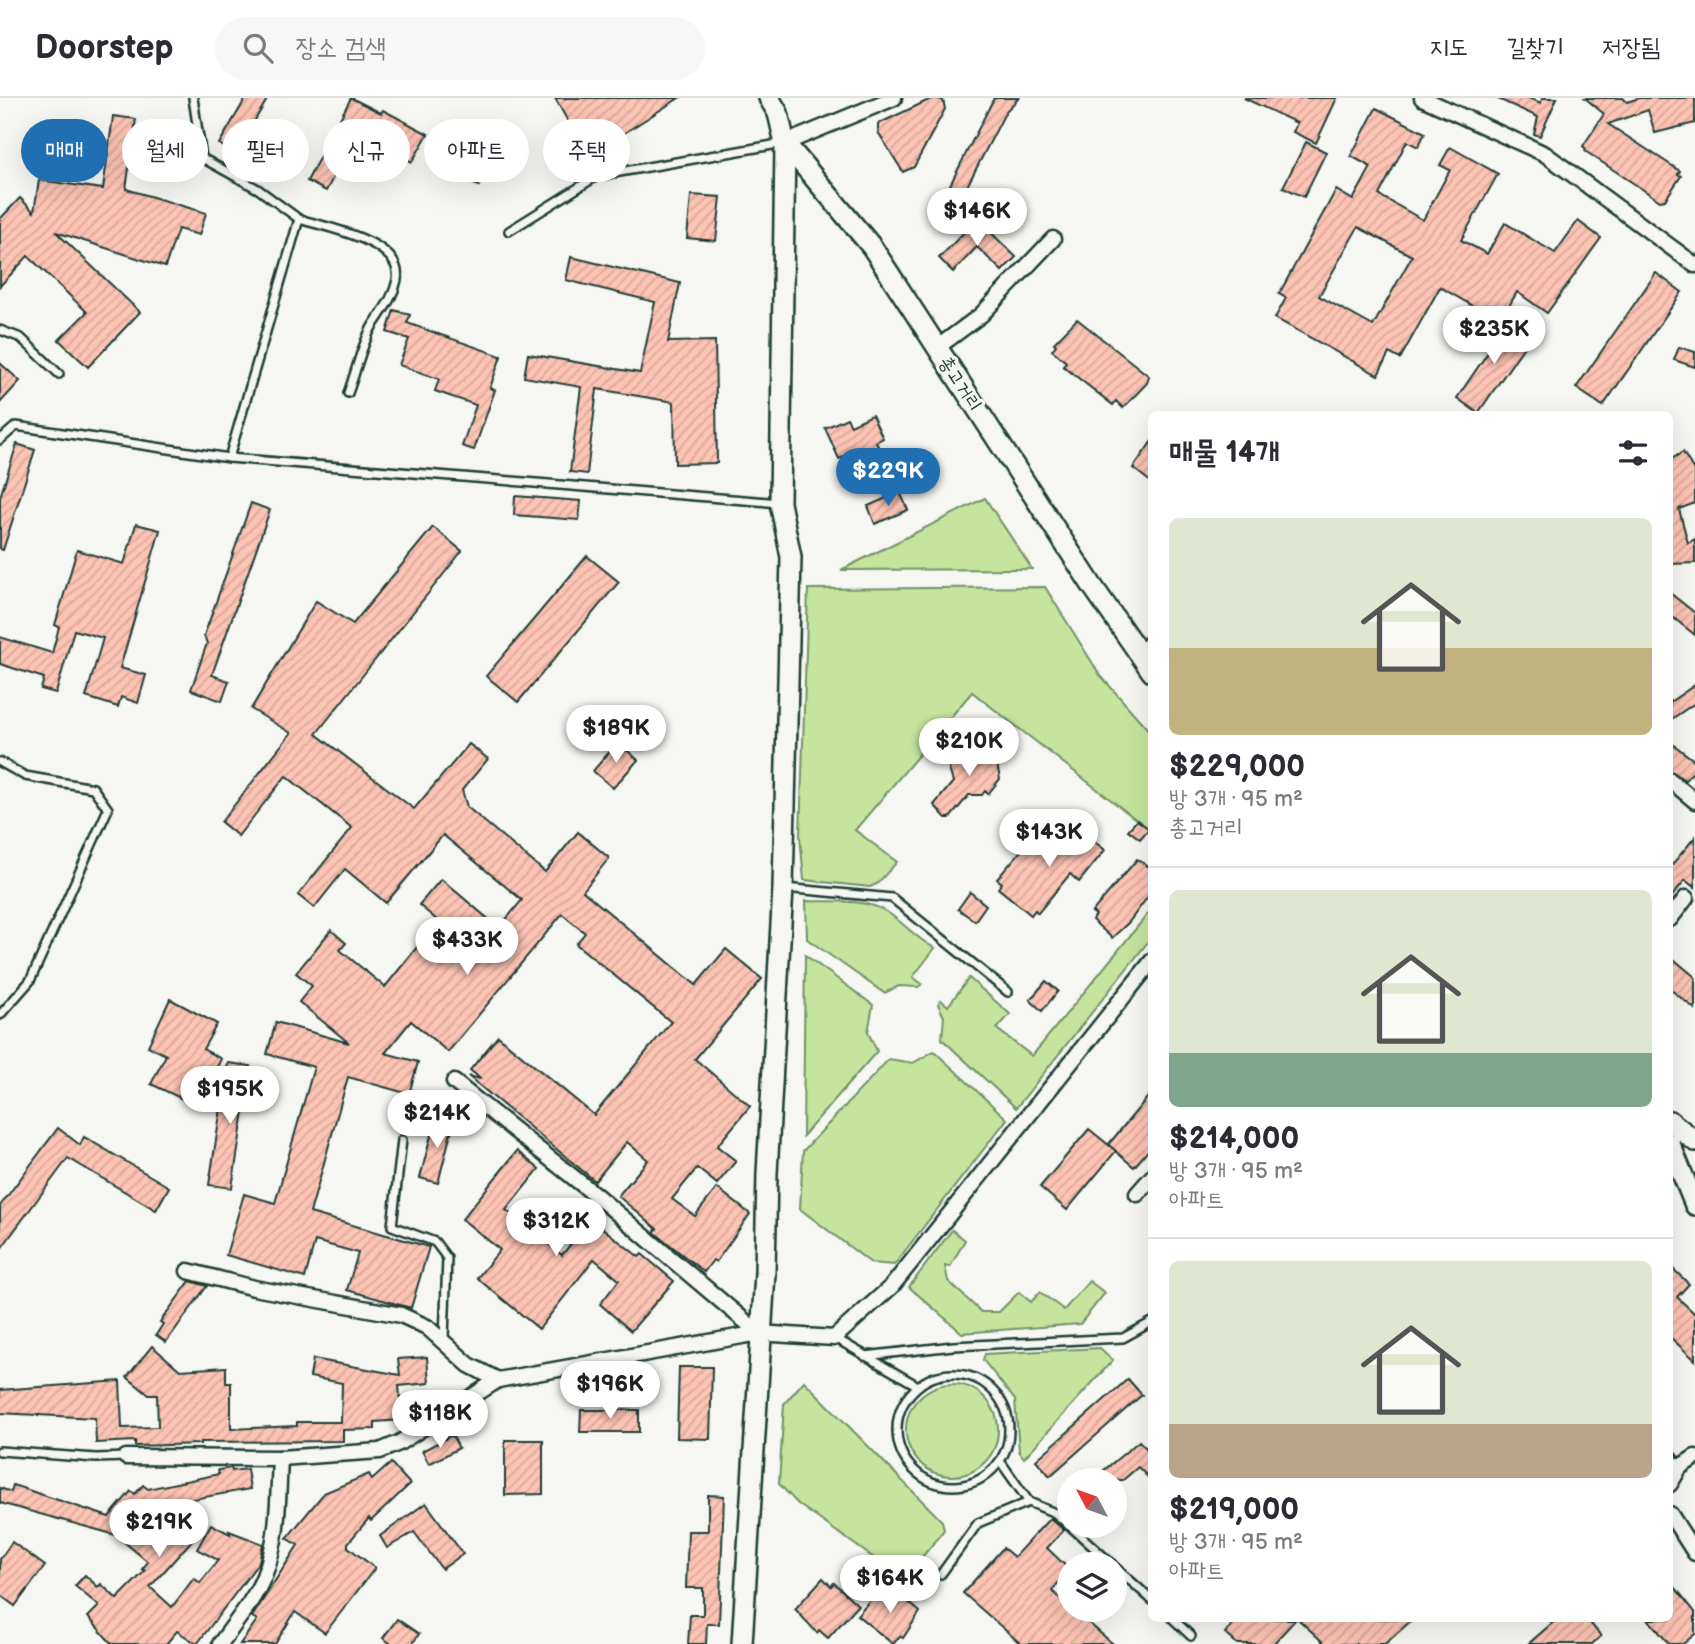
<!DOCTYPE html>
<html lang="ko">
<head>
<meta charset="utf-8">
<style>
  body { margin:0; font-family:"Balsamiq Sans","Poor Story",sans-serif; background:#f7f7f7; color:#2b2b33; height:100vh; display:flex; flex-direction:column; font-size:26px; white-space:nowrap }
  * { box-sizing:border-box; margin:0 }
  p { font-size:23px; color:#7c7c81 }
  .icon { flex:none; width:38px; height:38px; fill:none; stroke:currentColor; stroke-width:2; stroke-linecap:round; stroke-linejoin:round }
  .map { position:relative; flex:1; overflow:hidden }
  .side { position:absolute; left:1148px; top:313px; width:525px; height:1211px; display:flex; flex-direction:column; background:#fff; border-radius:10px; box-shadow:0 7px 28px #0002 }
  .side>* { flex:none }
  .hud { position:absolute; left:21px; top:21px; width:665px; height:63px; display:flex; gap:14px }
  .needle { width:46px; rotate:311deg }
  .fabs { position:absolute; left:1057px; top:1370px; display:grid; gap:14px }
  .fabs a { display:grid; place-items:center; width:70px; height:70px; border-radius:50%; background:#fff; box-shadow:0 7px 28px #0002; font-size:35px }
  .price { position:absolute; translate:-50% -60px; padding:0 16px; border-radius:24px; background:#fff; color:#222; font-size:23px; line-height:46px; filter:drop-shadow(0 2px 4px #0008) }
  .price::after { content:''; position:absolute; left:50%; top:42px; width:21px; height:16px; margin-left:-10px; background:inherit; clip-path:polygon(0 0,100% 0,50% 100%) }
  .price.current { background:#1f6fb2; color:#fff }
  ul { padding:0; list-style:none }
  li { display:grid; align-content:center; gap:14px; height:371px; padding:0 21px }
  li+li { border-top:2px solid #e1e1e2 }
  li span { display:grid; place-items:center; height:217px; border-radius:10px; color:#555 }
  li>.icon { margin-inline-start:auto }
  span .icon { width:126px; height:126px; fill:#fffc; stroke-width:1 }
  li b { font-size:30px }
  h2 { display:flex; justify-content:space-between; align-items:center; height:84px; padding:0 21px; font-size:30px }
  .tag { padding:0 24px; border-radius:32px; background:#fff; box-shadow:0 7px 28px #0002; font-size:24px; line-height:63px }
  .tag.current { background:#1f6fb2; color:#fff }
  header { display:flex; align-items:center; gap:42px; box-sizing:border-box; height:98px; padding:0 35px; background:#fff; border-bottom:2px solid #e1e1e2 }
  header strong { font-size:33px }
  nav { display:flex; gap:38px; margin-inline-start:auto; font-size:24px }
  .search { width:490px; height:63px; background:#f7f7f7; display:flex; align-items:center; gap:18px; box-sizing:border-box; padding:0 24px; border-radius:38px; color:#7c7c81; font-size:26px }
  .map>svg:first-child { display:block }
</style>
</head>
<body>
<header>
<strong>Doorstep</strong>
<div class="search"><svg class="icon" aria-label="search" viewBox="0 0 24 24"><circle cx="10" cy="10" r="6"/><path d="M15 15l6 6"/></svg>장소 검색</div>
<nav><a>지도</a><a>길찾기</a><a>저장됨</a></nav>
</header>
<div class="map">
<svg width="1695" height="1546" viewBox="0 0 1695 1546">
  <defs>
    <pattern id="building-hatch" width="6" height="6" patternUnits="userSpaceOnUse" patternTransform="scale(1.75)"><rect width="6" height="6" fill="#fdc3b4"/><path d="M-1 1l2-2M0 6l6-6M5 7l2-2" fill="none" stroke="#d8a89b"/></pattern>
  </defs>
  <rect width="100%" height="100%" fill="#f6f6f2"/>
  <filter id="ink" filterUnits="userSpaceOnUse"><feTurbulence type="fractalNoise" baseFrequency=".0143" numOctaves="2"/><feDisplacementMap in="SourceGraphic" scale="14" xChannelSelector="R" yChannelSelector="G"/><feConvolveMatrix kernelMatrix="1 2 1 2 8 2 1 2 1" color-interpolation-filters="sRGB"/></filter>
  <g filter="url(#ink)">
    <g fill="#c5e59e" stroke="#729169" stroke-width="2">
      <path d="M985,400l47,71 -191,1z"/>
      <path d="M1045,489l55,88 51,58v98l-179,-139 -117,138 42,32 -20,22 -7,3 -66,-7 -4,-44 8,-247z"/>
      <path d="M806,803c24,1 60,-3 81,11 17,11 29,27 48,36l-22,29 9,7 -4,3 -19,-1 -15,7 -77,-54z"/>
      <path d="M1151,812v28l-135,170 -74,-69 2,-22 -6,-13 3,-4 7,6 21,-28 41,36 -13,15 35,27z"/>
      <path d="M805,857l68,50 -5,27 9,19 -74,85z"/>
      <path d="M934,953l73,68 -113,146 -23,-2 -71,-54 3,-58 86,-92 24,4z"/>
      <path d="M952,1132l13,10 -15,27 -5,-1 3,15 33,31h18l20,-20 12,10 9,-10 24,18 25,-29 16,12 -25,31 -118,9 -53,-46z"/>
      <path d="M1100,1250l13,12 -89,98 -5,-7 -4,-51 -32,-40 2,-6z"/>
      <path d="M804,1283l138,140 2,9 -25,31 -20,15 -101,-72 -19,-20 5,-80z"/>
      <circle cx="952" cy="1332" r="46"/>
    </g>
    <g fill="url(#building-hatch)" stroke="#1f3d34" stroke-width="2" fill-rule="evenodd">
      <path d="M246,0h22l-23,39 45,26 -10,17 -61,-36z"/>
      <path d="M351,0l30,15 2,-3 45,24 -16,28 -55,-29 -31,58 -19,-10z"/>
      <path d="M555,0h124l-75,48 -25,-5z"/>
      <path d="M933,0l10,2 2,9 -31,58 -11,5 -25,-40v-8z"/>
      <path d="M994,0h25l-13,13 -45,87 -11,4 -3,-11z"/>
      <path d="M1244,0h93l-21,45 -23,-11 4,-9z"/>
      <path d="M1496,0h33l12,5 1,-5h15l-17,38 -6,-2 4,-17z"/>
      <path d="M1585,0h38l4,4 12,-4h56v25l-40,10 -7,-23 -40,14 72,47 -2,3 3,2 -16,24 -5,1 -75,-50 1,-2 -3,-3 21,-32z"/>
      <path d="M1376,10l49,25 -7,14 -11,-6 -28,54 44,25 27,-50 -10,-5 10,-18 48,27 -37,66 26,14 18,-31 50,30 23,-32 23,17 -54,75 -30,-21 -17,30 -60,-35 -40,72 -11,-6 -11,22 -103,-57 11,-20 -7,-4 57,-104 17,10 18,-33 -20,-11zM1358,129l54,29 -39,70 -54,-30z"/>
      <path d="M113,18l23,3 -10,70 80,24 -7,22 -21,-6 -13,38 -109,-35 84,80 -52,55 -29,-27 28,-28 -59,-56 -28,30v-67l20,-21 14,14 5,-32 64,9z"/>
      <path d="M479,32l19,7 -19,49 -19,-7z"/>
      <path d="M1306,44l20,10 -22,45 -21,-10z"/>
      <path d="M691,97l30,2 -5,44 -29,-3z"/>
      <path d="M977,121l39,38 -14,14 -25,-24 -24,25 -14,-14z"/>
      <path d="M571,159l109,26 -12,59 47,-1 2,122 -42,1 -1,-62 -77,-13 -10,85 -17,-2 11,-85 -57,-10 4,-23 112,19 15,-71 -89,-22z"/>
      <path d="M1656,175l26,19 -79,114 -27,-18z"/>
      <path d="M394,212l16,5 -3,8 94,33 -11,32 5,2 -21,60 -12,-4 14,-41 -41,-14 4,-12 -40,-14 10,-26 -22,-7z"/>
      <path d="M1077,221l72,57 -2,7 -24,25 -7,-7 -3,4 -50,-39 3,-4 -14,-12 4,-5 -2,-2z"/>
      <path d="M1510,222l22,15 -54,78 -21,-15z"/>
      <path d="M1679,249l16,5v15l-21,-7z"/>
      <path d="M0,265l20,18 -20,22z"/>
      <path d="M872,317l11,23 -7,4 12,25 -23,11 -13,-25 -13,6 -14,-31 22,-10 4,7z"/>
      <path d="M1152,343v42l-19,-15z"/>
      <path d="M17,346l18,6 -32,100 -3,-1v-52z"/>
      <path d="M1683,354l12,20v31l-16,6 9,34 7,-4v24l-25,1v-104z"/>
      <path d="M900,394l8,18 -33,14 -7,-18z"/>
      <path d="M515,398l66,5 -2,19 -65,-5z"/>
      <path d="M251,405l19,7 -58,165 17,6 -7,20 -31,-11 16,-47 -3,-7z"/>
      <path d="M136,426l24,6 -40,138 26,7 -8,28 -17,-6 -3,10 -32,-10 17,-59 -29,-8 -18,63 -15,-4 3,-11 -44,-14v-27l52,16 7,-26 -4,-2 22,-75 47,14z"/>
      <path d="M433,429l29,24 -146,183 98,75 55,-65 19,15 -26,31 5,17 78,65 33,-40 31,26 -26,33 113,94 30,-36 36,30 -67,80 55,47 -33,40 19,15 -19,23 -20,-16 -25,31 23,17 22,-28 33,26 -34,48 -3,-2 -9,12 -50,-40 3,-3 -39,-33 30,-36 -21,-18 -32,39 -127,-105 13,3 -11,-9 28,-34 96,79 77,-93 -95,-78 9,-11 -23,-19 -114,138 -37,-31 -26,32 33,9 -9,32 -61,-17 -38,136 119,34 -18,61 -64,-18 11,-37 -43,-12 -10,37 -79,-23 18,-61 31,9 39,-136 -47,-13 9,-32 73,21 -50,-41 13,-16 -16,-13 35,-43 15,13 -6,7 45,37 53,-66 -19,-16 22,-26 58,49 23,-28 -79,-65 -57,68 -41,-34 -31,39 -16,-13 54,-67 -66,-52 -48,60 -17,-14 70,-89 -40,-24 65,-108 37,23z"/>
      <path d="M587,458l32,26 -101,120 -32,-26z"/>
      <path d="M1670,495l25,20v22l-25,-20z"/>
      <path d="M1695,587v18l-25,17v-18z"/>
      <path d="M618,644l20,18 -25,28 -20,-17z"/>
      <path d="M1670,644l25,19v9l-10,10 -15,-9z"/>
      <path d="M984,646l14,11 -2,4 4,20 -12,15 -3,-3 -3,4h-13l-19,23h-4l-12,-13 19,-23 -4,-13 3,-4 -4,-3 13,-14 3,2 8,-4 4,3z"/>
      <path d="M1137,722l12,9 -9,10 -12,-9z"/>
      <path d="M1070,724l35,28 -26,32 -9,-8 -32,39 -3,-3 -4,5 -33,-27 4,-5 -5,-4 27,-32 3,2 4,-4 12,9z"/>
      <path d="M1695,739v51l-10,-8 -15,19v-32z"/>
      <path d="M1137,761l15,10v22l-23,31 -17,16 -20,-18 4,-5 -4,-3z"/>
      <path d="M970,794l16,13 -11,16 -17,-12z"/>
      <path d="M1670,858l25,21v32l-25,-20z"/>
      <path d="M1046,883l12,10 -16,20 -12,-11z"/>
      <path d="M170,901l47,25 -14,25 18,10 -24,47 -46,-22 15,-29 -18,-9z"/>
      <path d="M228,965l23,3 -19,122 -23,-3z"/>
      <path d="M1152,994v54l-18,21 -26,-22z"/>
      <path d="M436,1018l18,5 -16,62 -18,-5z"/>
      <path d="M58,1030l22,17 4,-8 85,50 -13,23 -88,-52 -68,92v-44z"/>
      <path d="M1089,1031l27,22 -49,59 -27,-23z"/>
      <path d="M517,1053l22,18 -33,41 56,45 29,-36 48,38 3,-3 32,27 -43,50 -31,-27 19,-24 -25,-21 -55,70 -62,-51 23,-28 -38,-31z"/>
      <path d="M1670,1168l19,18 -12,13 18,17v46l-25,-23z"/>
      <path d="M190,1183l17,5 -41,56 -10,-7 7,-11 -3,-2z"/>
      <path d="M152,1248l28,24 46,-3v16h5v46l66,-3v-4h44l1,-39 -32,-6 3,-18 87,16 -2,-16 29,-2 2,26 -30,3 3,34 -27,2v7l-32,1v11l-143,1v2l-65,2v-5l-39,2 -1,-25 -95,-5v-23l120,-9 2,47 36,-1 -1,-32h-8l-22,-18z"/>
      <path d="M679,1269h33l-2,72 -33,-1z"/>
      <path d="M1128,1281l14,16 -92,81 -14,-16z"/>
      <path d="M581,1312h58v22h-59z"/>
      <path d="M452,1337l7,13 -30,16 -7,-13z"/>
      <path d="M505,1342h38v54l-38,1z"/>
      <path d="M1139,1343l13,13v27l-14,-14 -15,13h-31z"/>
      <path d="M391,1365l19,21 -39,37 -2,-3 -21,25v4l27,21 -50,65 -30,-21 -20,32h-35l17,-24 -5,-3 46,-72 -11,-7 37,-45 45,-19 3,6z"/>
      <path d="M231,1370l1,3 15,-2 3,20 -85,15 12,10 -3,3 21,20 -45,50 22,20 22,-29 6,5 18,-23 -21,-11 14,-25 19,10 -1,-3 34,13 -4,18 -62,82 -20,-13 -11,13h-54l-24,-27 11,-11 -24,-20 10,-11 13,12 3,-3 16,15 28,-28 -3,-2 6,-7 -32,-27 -116,-32v-15l11,4 2,-7 96,32 22,-26 4,3 8,-9 5,4 71,-15 -1,-4z"/>
      <path d="M708,1397l16,1 -5,128h-12l-1,20h-18l2,-29h13v-27h-17l2,-57h20z"/>
      <path d="M426,1405l37,51 -21,15 -28,-37 -27,16 -7,-12z"/>
      <path d="M1050,1420l14,12 -17,18 22,21 -17,22 17,15v4h5l39,34h-92l-58,-51 40,-45 11,9z"/>
      <path d="M12,1444l33,24 -30,40 -15,-11v-36z"/>
      <path d="M823,1480l8,8 3,-3 24,22 -30,33 -9,-8 -2,3 -22,-24z"/>
      <path d="M1670,1483l25,31v22l-12,10h-14l-21,-25h22z"/>
      <path d="M890,1488l30,26 -17,26 -3,-2 -7,8 -36,-29 20,-23 4,4z"/>
      <path d="M397,1521l22,15 -7,10h-21l-8,-6z"/>
      <path d="M1237,1521h59l-23,25h-36l-12,-11z"/>
      <path d="M1298,1521h115l-28,25h-60z"/>
      <path d="M1557,1521h30l14,17 -9,8h-64z"/>
    </g>
    <g fill="none" stroke-linecap="round" stroke-linejoin="round">
      <defs>
        <g id="lane">
          <path d="M193,0l9,60 56,31 41,30"/>
          <path d="M509,133l88,-55 187,-33"/>
          <path d="M0,232l21,8 38,36"/>
          <path d="M348,295c8,-21 13,-46 24,-66 10,-16 21,-28 25,-47 7,-39 -72,-53 -98,-61l-70,239 551,45"/>
          <path d="M0,342l16,-14 213,32"/>
          <path d="M0,664l25,14 68,12 15,21 -78,172 -30,34"/>
          <path d="M784,790l108,10 116,94"/>
          <path d="M402,1042l-10,86 43,16 12,16 -3,81"/>
          <path d="M835,1240l83,48"/>
          <path d="M865,1258l88,-10 170,-8 29,-16"/>
          <circle cx="953" cy="1332" r="56"/>
          <path d="M0,1353l96,7 30,-1"/>
          <path d="M1670,1356l10,13"/>
          <path d="M1000,1363l29,41 26,11 14,13"/>
          <path d="M1070,1428l42,38"/>
          <path d="M1115,1469l37,33"/>
          <path d="M941,1476l37,-51 51,-21"/>
          <path d="M1173,1521l18,17"/>
        </g>
        <g id="street">
          <path d="M1422,0l123,56 150,111"/>
          <path d="M785,45l109,-45"/>
          <path d="M938,249l43,-32 72,-76"/>
          <path d="M1139,559l13,-16"/>
          <path d="M1670,682l25,21"/>
          <path d="M1670,821l16,-21"/>
          <path d="M454,984l144,115 161,136"/>
          <path d="M1137,1096l15,-17"/>
          <path d="M188,1173l66,17 147,27 26,12 42,38 29,15 261,-47 75,5 58,-52 260,-325"/>
          <path d="M126,1359l154,1 100,-7 19,-8 99,-63"/>
          <path d="M1670,1386l10,-17 15,-10"/>
          <path d="M1670,1416l25,39"/>
          <path d="M220,1546c15,-21 35,-45 44,-68 15,-37 14,-79 16,-118"/>
        </g>
        <g id="secondary">
          <path d="M769,0l9,15 7,30 87,104 219,337 61,88"/>
          <path d="M1670,1023l25,20"/>
          <path d="M1670,1046l25,61"/>
          <path d="M742,1546l23,-371 2,-100 16,-285 8,-331 -11,-54 5,-360"/>
        </g>
      </defs>
      <use href="#lane" stroke="#1f3d34" stroke-width="12"/>
      <use href="#street" stroke="#1f3d34" stroke-width="19"/>
      <use href="#secondary" stroke="#1f3d34" stroke-width="24"/>
      <use href="#lane" stroke="#f6f6f2" stroke-width="7"/>
      <use href="#street" stroke="#f6f6f2" stroke-width="14"/>
      <use href="#secondary" stroke="#f6f6f2" stroke-width="19"/>
    </g>
  </g>
  <g text-anchor="middle" stroke-width="6" stroke-linejoin="round" paint-order="stroke">
    <g font-size="19" fill="#1f3d34" stroke="#f6f6f2">
      <text transform="translate(961 285) rotate(57)" y="7">총고거리</text>
    </g>
  </g>
</svg>
<div class="fabs">
<a><svg class="needle" viewBox="-14 -14 28 28"><path d="M0-13l5 13h-10z" fill="#e53935"/><path d="M0 13l5-13h-10z" fill="#7c7c81"/></svg></a>
<a><svg class="icon" aria-label="layers" viewBox="0 0 24 24"><path d="M12 4l9 5-9 5-9-5zM3 14l9 5 9-5"/></svg></a>
</div>
<b class="price" style="left:977px;top:150px">$146K</b>
<b class="price" style="left:1494px;top:268px">$235K</b>
<b class="price current" style="left:888px;top:410px">$229K</b>
<b class="price" style="left:616px;top:667px">$189K</b>
<b class="price" style="left:969px;top:680px">$210K</b>
<b class="price" style="left:1049px;top:771px">$143K</b>
<b class="price" style="left:467px;top:879px">$433K</b>
<b class="price" style="left:230px;top:1028px">$195K</b>
<b class="price" style="left:437px;top:1052px">$214K</b>
<b class="price" style="left:556px;top:1160px">$312K</b>
<b class="price" style="left:610px;top:1323px">$196K</b>
<b class="price" style="left:440px;top:1352px">$118K</b>
<b class="price" style="left:159px;top:1461px">$219K</b>
<b class="price" style="left:890px;top:1517px">$164K</b>
<div class="hud">
<a class="tag current">매매</a>
<a class="tag">월세</a>
<a class="tag">필터</a>
<a class="tag">신규</a>
<a class="tag">아파트</a>
<a class="tag">주택</a>
</div>
<section class="side">
<h2>매물 14개<svg class="icon" aria-label="filters" viewBox="0 0 24 24"><path d="M4 7h16M4 17h16"/><circle cx="9" cy="7" r="2"/><circle cx="15" cy="17" r="2"/></svg></h2>
<ul>
<li><span style="background:linear-gradient(#dfe7d0 60%,#c2b280 0)"><svg class="icon" aria-label="home" viewBox="0 0 24 24"><path d="M3 11l9-7 9 7M6 9v11h12V9"/></svg></span><div><b>$229,000</b><p>방 3개 · 95 m²</p><p>총고거리</p></div></li>
<li><span style="background:linear-gradient(#dfe7d0 75%,#7fa58c 0)"><svg class="icon" aria-label="home" viewBox="0 0 24 24"><path d="M3 11l9-7 9 7M6 9v11h12V9"/></svg></span><div><b>$214,000</b><p>방 3개 · 95 m²</p><p>아파트</p></div></li>
<li><span style="background:linear-gradient(#dfe7d0 75%,#b9a48a 0)"><svg class="icon" aria-label="home" viewBox="0 0 24 24"><path d="M3 11l9-7 9 7M6 9v11h12V9"/></svg></span><div><b>$219,000</b><p>방 3개 · 95 m²</p><p>아파트</p></div></li>
</ul>
</section>
</div>
</body>
</html>
